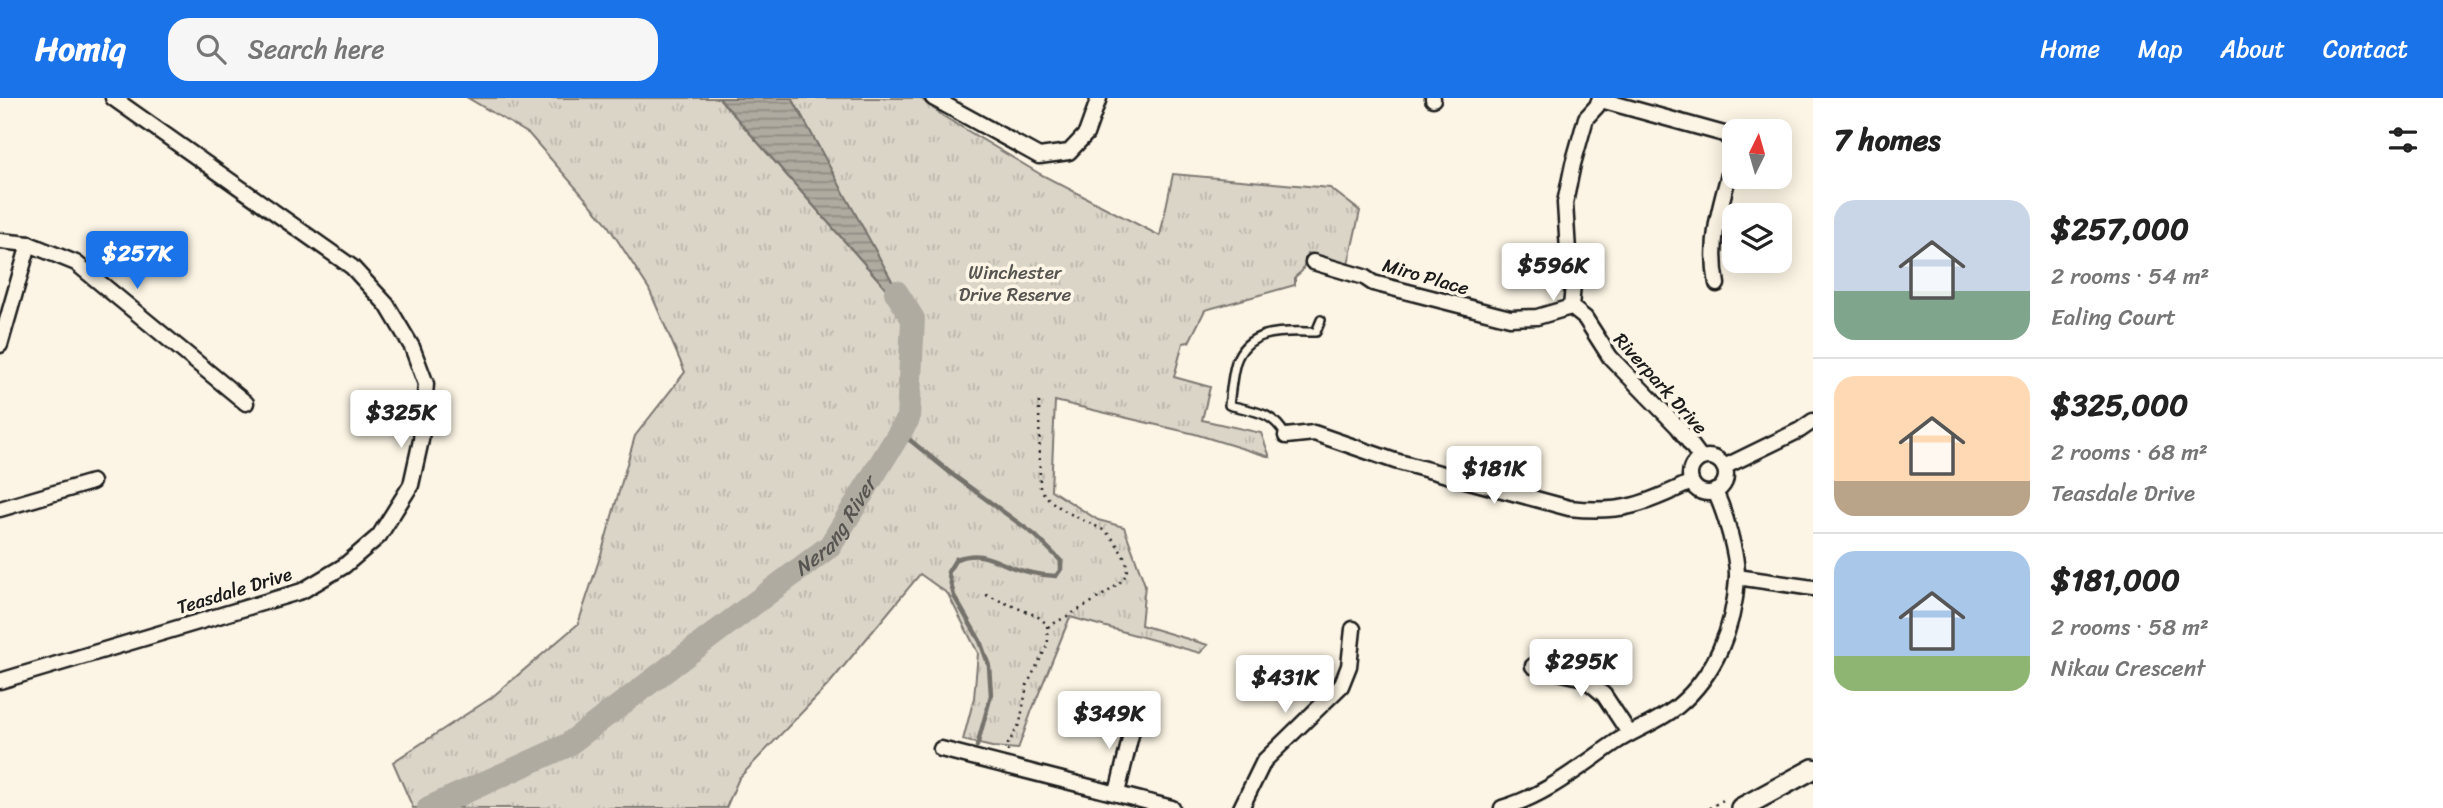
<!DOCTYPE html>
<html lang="en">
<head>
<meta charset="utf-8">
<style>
  body { margin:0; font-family:Sriracha,sans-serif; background:#f6f6f6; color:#222; height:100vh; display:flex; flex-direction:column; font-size:26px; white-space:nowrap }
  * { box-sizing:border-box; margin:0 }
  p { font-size:23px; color:#767676 }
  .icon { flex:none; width:38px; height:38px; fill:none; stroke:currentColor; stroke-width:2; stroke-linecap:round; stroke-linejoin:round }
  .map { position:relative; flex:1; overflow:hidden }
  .sheet { display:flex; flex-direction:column; background:#fff; width:630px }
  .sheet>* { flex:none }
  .needle { width:46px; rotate:5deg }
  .fabs { position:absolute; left:1722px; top:21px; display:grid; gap:14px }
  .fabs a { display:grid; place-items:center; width:70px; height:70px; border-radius:14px; background:#fff; box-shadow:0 4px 18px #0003; font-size:35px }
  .price { position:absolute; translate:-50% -60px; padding:0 16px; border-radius:7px; background:#fff; color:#222; font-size:23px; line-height:46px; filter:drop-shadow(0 2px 4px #0008) }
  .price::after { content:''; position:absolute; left:50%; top:42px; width:21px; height:16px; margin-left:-10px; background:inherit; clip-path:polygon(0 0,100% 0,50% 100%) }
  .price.current { background:#1a73e8; color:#fff }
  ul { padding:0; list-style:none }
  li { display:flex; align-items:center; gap:21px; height:175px; padding:0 21px }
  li+li { border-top:2px solid #e0e0e0 }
  li span { display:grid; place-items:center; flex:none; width:196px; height:140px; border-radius:21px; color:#555 }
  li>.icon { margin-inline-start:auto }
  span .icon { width:84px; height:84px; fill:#fffc; stroke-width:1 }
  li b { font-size:30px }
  h2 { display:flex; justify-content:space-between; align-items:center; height:84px; padding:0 21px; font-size:30px }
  header { display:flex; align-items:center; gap:42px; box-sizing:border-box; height:98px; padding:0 35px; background:#1a73e8; color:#fff }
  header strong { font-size:33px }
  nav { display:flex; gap:38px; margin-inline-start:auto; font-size:24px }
  .search { width:490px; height:63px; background:#f6f6f6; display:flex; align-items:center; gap:18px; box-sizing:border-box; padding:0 24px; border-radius:21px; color:#767676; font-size:26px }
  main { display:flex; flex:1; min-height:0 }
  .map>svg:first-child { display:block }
</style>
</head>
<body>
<header>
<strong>Homiq</strong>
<div class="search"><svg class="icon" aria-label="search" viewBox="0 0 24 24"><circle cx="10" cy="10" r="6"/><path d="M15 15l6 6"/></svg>Search here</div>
<nav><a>Home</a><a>Map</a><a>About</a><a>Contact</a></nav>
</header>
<main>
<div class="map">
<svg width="1813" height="710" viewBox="0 0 1813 710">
  <defs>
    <pattern id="park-tufts" width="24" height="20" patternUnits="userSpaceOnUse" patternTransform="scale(1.75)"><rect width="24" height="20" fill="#dbd5c8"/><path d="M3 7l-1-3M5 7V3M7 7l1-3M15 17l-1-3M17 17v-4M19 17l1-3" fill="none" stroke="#bbb6ab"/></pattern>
    <pattern id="water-rules" width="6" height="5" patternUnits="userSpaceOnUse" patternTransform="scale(1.75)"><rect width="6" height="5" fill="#b0aba1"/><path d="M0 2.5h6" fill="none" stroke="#8e8a82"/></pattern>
  </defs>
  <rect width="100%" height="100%" fill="#fcf5e5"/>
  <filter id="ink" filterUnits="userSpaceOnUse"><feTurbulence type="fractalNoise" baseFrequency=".0143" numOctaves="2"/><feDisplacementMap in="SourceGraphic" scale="14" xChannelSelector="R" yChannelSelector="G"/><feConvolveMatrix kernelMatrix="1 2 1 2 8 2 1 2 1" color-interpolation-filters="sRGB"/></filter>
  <g filter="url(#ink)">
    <path fill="url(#park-tufts)" stroke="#7c7872" stroke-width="2" d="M468,0h251l191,218 -118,-218h128l23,18 97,58 120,62 13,-62 157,14 30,23 -12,54 -40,-12 -6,18 -7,6v8l-90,25 -16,32 -6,1 -9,34 36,10 -8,33 59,13 9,24 -75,-23 -140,-33 -4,89 47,30 26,7 21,58 -4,40 67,20 -8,8 -130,-36 -38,93 -14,39 -26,-2 -29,-7 11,-42 4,-45 -30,-59 -28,-20 -91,110 -90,94 -13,30h-313l-20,-46 98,-64 87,-74 24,-73 33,-115 50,-64 -36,-83 -44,-68 -76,-87z"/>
    <path fill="url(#water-rules)" stroke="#75726c" stroke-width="2" d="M719,0h73l121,221z"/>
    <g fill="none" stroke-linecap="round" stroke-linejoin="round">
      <path stroke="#75726c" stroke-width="4.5" d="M900,334l53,43 82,60 26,26v8l-5,7c-15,-1 -32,-4 -45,-9 -22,-9 -31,-16 -55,-8l-8,13 6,24 26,45 9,25 2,29 -14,51"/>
      <path stroke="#b0aba1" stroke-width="24" id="s1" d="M429,710l137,-62 264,-200 78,-127 5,-100 -17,-27"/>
      <defs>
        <path id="lane" d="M1286,338c-14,-25 -31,-24 -57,-31 2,-14 3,-30 7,-43 12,-35 51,-30 80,-30l5,-12"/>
        <g id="street">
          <path d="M933,0l106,58 30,-4 17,-18 13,-36"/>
          <path d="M1600,0l-3,8 -11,12 -13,46 -8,39 4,64 4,18 -2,22 14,11 25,39 68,70 23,31"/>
          <path d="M1433,1v-1"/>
          <path d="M1601,2l123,34 8,8 2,8"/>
          <path d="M0,143l29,3 47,19 170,140"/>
          <path d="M1313,164l51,15 9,6 137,35 27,-1 34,-10"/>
          <path d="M1717,186c-9,-45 5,-84 17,-127"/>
          <path d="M0,247l29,-101"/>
          <path d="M1286,338l28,-3 81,28 174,47c52,6 77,-4 122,-26"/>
          <circle cx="1708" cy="377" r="18"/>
          <path d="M1724,369l76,-37 13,-9"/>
          <path d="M0,411l92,-27"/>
          <path d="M1737,479l76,11"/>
          <path d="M1533,568l51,12 20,17 25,38"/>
          <path d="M0,583l302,-90 42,-25 35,-30 32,-51 10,-45 5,-56 -14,-37 -25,-42 -35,-38 -239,-169"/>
          <path d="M941,651l231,59"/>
          <path d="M1117,695l18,-75"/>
          <path d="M1241,710l23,-47 77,-75 8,-20 4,-37"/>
          <path d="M1502,710c42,-12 75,-39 111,-64 20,-14 46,-22 65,-38 37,-31 56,-78 59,-127 1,-24 -12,-66 -22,-88"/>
        </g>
        <path id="secondary" d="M1741,710l72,-39"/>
      </defs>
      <use href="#lane" stroke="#1c1c1c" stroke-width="12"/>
      <use href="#street" stroke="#1c1c1c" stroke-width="19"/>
      <use href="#secondary" stroke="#1c1c1c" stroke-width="24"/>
      <g stroke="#1c1c1c" stroke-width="2.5" stroke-dasharray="2 5" stroke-linecap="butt">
        <path d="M1039,304l1,86c13,22 42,30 63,42 7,4 13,13 17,20 5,8 10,17 5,26 -8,15 -61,41 -77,51"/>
        <path d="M986,497l51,21 10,8 1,20 -21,41 -7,38 -12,21v10"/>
        <path d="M1709,710l18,-10"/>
      </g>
      <use href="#lane" stroke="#fcf5e5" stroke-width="7"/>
      <use href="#street" stroke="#fcf5e5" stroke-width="14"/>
      <use href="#secondary" stroke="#fcf5e5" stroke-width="19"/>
    </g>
  </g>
  <g text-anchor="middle" stroke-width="7" stroke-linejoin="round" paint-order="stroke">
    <g font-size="19" fill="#555450" stroke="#fcf5e5">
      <text x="1015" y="181">Winchester<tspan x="1015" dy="22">Drive Reserve</tspan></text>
    </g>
    <g font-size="19" fill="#1c1c1c" stroke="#fcf5e5">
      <text transform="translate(1426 178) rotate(16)" y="7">Miro Place</text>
      <text transform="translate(1661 285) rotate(48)" y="7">Riverpark Drive</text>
      <text transform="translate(234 492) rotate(-17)" y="7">Teasdale Drive</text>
    </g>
    <g font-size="21" font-style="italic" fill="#575551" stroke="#fcf5e5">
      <text dy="7" stroke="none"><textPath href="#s1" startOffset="500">Nerang River</textPath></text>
    </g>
  </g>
</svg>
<div class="fabs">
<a><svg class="needle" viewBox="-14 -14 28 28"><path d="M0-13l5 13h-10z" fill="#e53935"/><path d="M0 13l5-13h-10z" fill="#767676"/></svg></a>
<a><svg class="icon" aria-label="layers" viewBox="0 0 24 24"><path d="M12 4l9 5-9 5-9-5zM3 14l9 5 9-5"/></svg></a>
</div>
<b class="price current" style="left:137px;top:193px">$257K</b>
<b class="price" style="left:1553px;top:205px">$596K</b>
<b class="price" style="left:401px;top:352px">$325K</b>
<b class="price" style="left:1494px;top:408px">$181K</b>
<b class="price" style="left:1581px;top:601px">$295K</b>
<b class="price" style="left:1285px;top:617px">$431K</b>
<b class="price" style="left:1109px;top:653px">$349K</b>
</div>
<section class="sheet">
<h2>7 homes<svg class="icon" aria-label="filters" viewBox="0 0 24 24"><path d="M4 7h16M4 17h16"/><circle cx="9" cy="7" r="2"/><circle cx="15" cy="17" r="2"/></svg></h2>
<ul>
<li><span style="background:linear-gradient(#c9d6e8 65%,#7fa58c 0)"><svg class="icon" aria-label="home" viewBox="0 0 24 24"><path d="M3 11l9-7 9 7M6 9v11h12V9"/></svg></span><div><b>$257,000</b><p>2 rooms · 54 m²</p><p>Ealing Court</p></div></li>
<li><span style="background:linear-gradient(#ffd9b3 75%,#b9a48a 0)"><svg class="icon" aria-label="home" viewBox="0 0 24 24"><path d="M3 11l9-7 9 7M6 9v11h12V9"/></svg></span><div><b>$325,000</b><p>2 rooms · 68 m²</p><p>Teasdale Drive</p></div></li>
<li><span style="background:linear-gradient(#a9c7e8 75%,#8fb573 0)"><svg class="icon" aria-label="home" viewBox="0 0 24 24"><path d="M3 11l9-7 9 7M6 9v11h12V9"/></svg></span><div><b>$181,000</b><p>2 rooms · 58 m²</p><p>Nikau Crescent</p></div></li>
</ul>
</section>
</main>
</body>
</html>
